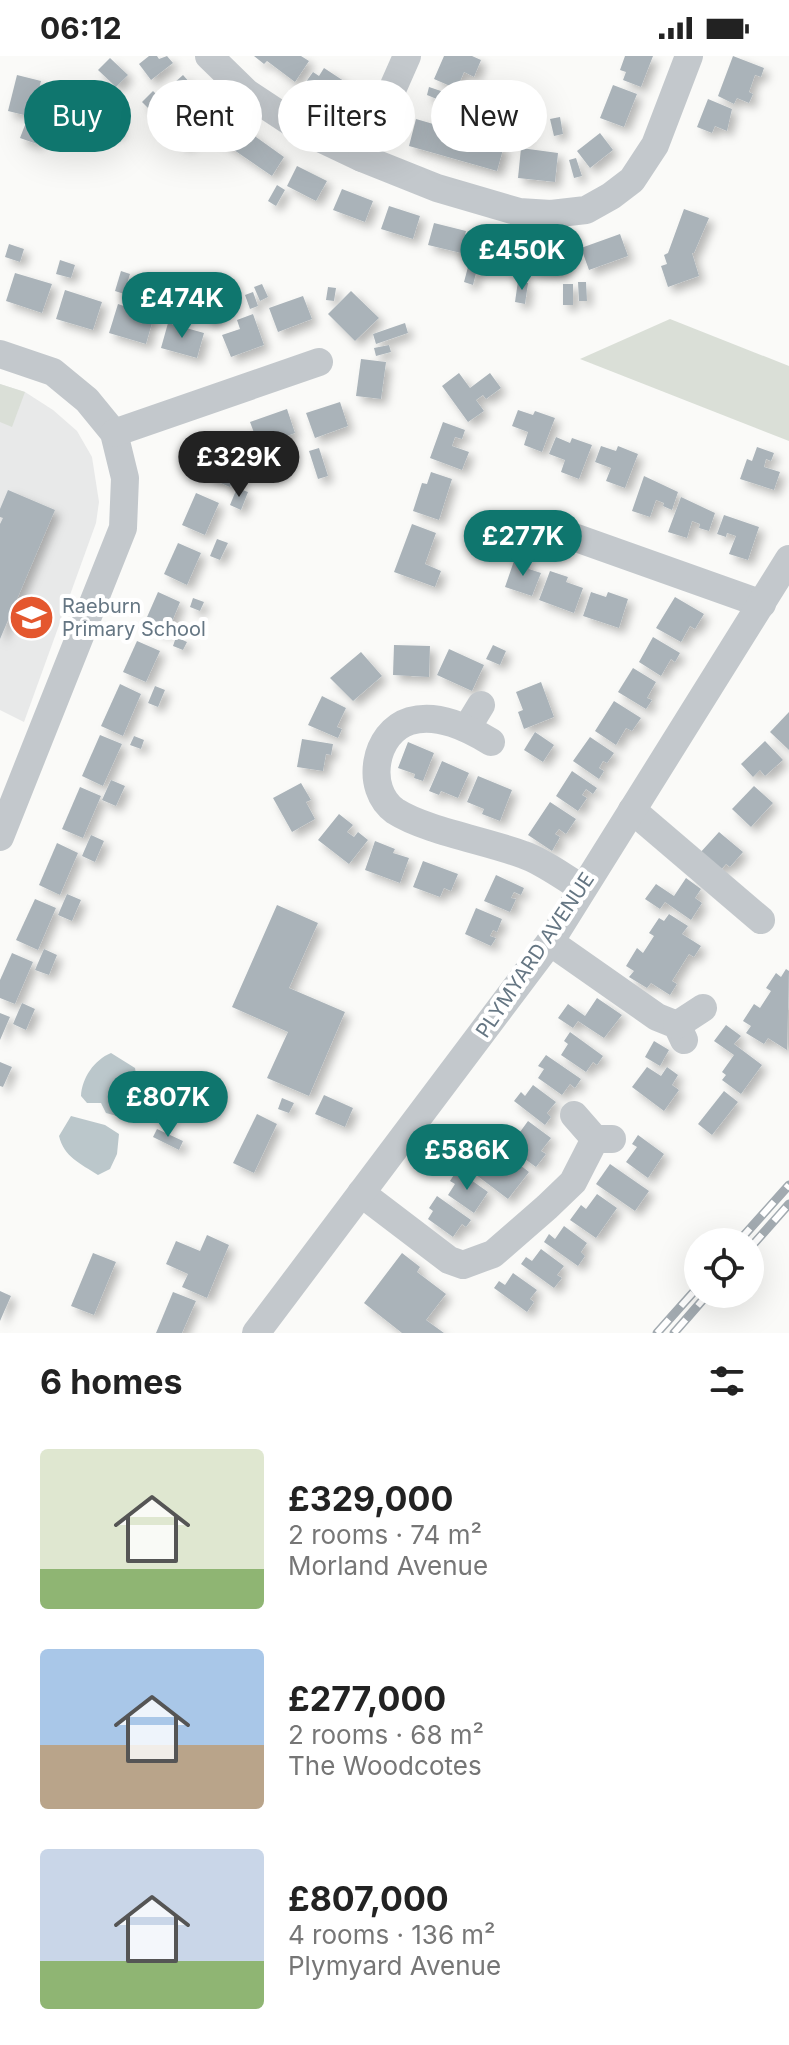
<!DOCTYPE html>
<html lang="en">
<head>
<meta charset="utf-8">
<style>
  body { margin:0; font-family:Inter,sans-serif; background:#f6f6f6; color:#222; height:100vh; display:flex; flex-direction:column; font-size:30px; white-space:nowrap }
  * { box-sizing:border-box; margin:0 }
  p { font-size:26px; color:#767676 }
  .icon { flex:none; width:44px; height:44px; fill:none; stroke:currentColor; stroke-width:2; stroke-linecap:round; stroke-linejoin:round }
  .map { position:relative; height:1277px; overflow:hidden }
  .side { display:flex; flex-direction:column; background:#fff; flex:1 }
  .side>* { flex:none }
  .hud { position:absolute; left:24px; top:24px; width:742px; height:72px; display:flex; gap:16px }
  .controls { position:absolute; left:684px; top:1172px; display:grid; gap:16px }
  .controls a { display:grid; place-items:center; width:80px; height:80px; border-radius:50%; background:#fff; box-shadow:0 8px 32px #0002; font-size:40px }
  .price { position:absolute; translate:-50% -68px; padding:0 18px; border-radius:28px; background:#0f766e; color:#fff; font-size:26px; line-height:52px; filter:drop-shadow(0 2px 4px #0008) }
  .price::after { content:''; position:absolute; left:50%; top:48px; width:24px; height:18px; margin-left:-12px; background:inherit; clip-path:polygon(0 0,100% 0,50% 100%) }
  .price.selected { background:#222; color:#fff }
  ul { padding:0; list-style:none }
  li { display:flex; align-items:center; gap:24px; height:200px; padding:0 40px }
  li span { display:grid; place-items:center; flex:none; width:224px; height:160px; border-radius:8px; color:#555 }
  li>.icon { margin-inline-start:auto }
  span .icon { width:96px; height:96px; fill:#fffc; stroke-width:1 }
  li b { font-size:34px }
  h2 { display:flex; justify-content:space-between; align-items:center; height:96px; padding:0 40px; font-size:34px }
  .tag { padding:0 28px; border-radius:36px; background:#fff; box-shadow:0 8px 32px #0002; font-size:28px; line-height:72px }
  .tag.selected { background:#0f766e; color:#fff }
  .status { display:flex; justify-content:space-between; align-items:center; height:56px; padding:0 40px; background:#fff; direction:ltr }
  .status svg { height:22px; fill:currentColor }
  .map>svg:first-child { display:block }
</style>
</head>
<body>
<div class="status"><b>06:12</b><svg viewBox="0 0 49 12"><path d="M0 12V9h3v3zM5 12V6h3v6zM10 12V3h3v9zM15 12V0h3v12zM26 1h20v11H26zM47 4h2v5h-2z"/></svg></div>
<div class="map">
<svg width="789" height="1277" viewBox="0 0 789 1277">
  <defs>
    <filter id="shadow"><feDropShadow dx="5.5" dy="5.5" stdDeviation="4" flood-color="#0004"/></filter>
  </defs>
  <rect width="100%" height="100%" fill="#fafaf8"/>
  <path fill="#e8e9e9" d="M0,328l25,8 28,18 24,21 15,26 7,45 -3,21 -72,199 -24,-12z"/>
  <g fill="#dadfd7">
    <path d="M670,263l119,47v75l-209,-82z"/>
    <path d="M0,328l25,8 -13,35 -12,-5z"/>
  </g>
  <g fill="#bbc7cb">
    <path d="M111,997l24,15c4,19 1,28 -8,44l-10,4 -11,-3 -5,-10h-14l-6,-7c1,-18 13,-36 30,-43z"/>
    <path d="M71,1060l34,9 14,9 -2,20 -7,15 -12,6c-17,-11 -34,-18 -39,-39z"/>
  </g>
  <g fill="#aab3b9" filter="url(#shadow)">
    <path d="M149,0h8l2,3 8,-3 6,7 -22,17 -12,-16z"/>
    <path d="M254,0h47l8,5 -14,21 -28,-21 -3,3z"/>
    <path d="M444,0h28l9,4 -7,17 -10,-5 -7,17 -23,-10z"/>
    <path d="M625,0h28l-12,31 -18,-7 3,-8 -6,-2z"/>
    <path d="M733,0l31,12 -3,9 -6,-2 -6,17 4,2 -4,9 -12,-5 -3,6 -16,-8z"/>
    <path d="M110,2l18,17 -12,12 -18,-17z"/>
    <path d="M324,12l32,21 -14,23 -39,-26 10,-14 6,4z"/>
    <path d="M17,19l24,6 -9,36 -24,-6z"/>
    <path d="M183,19l23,26 -18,16 -23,-26z"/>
    <path d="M613,29l24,9 -13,33 -24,-9z"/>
    <path d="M429,31l18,6 -3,9 -17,-7z"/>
    <path d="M153,35l6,6 -11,11 -6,-6z"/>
    <path d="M50,37l15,4 -7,26 -15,-4z"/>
    <path d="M708,43l24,10 -5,22 -12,-5 -3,7 -15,-6z"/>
    <path d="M217,53l67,48 -12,19 -70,-48z"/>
    <path d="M75,55l15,2 -4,26 -15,-2z"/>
    <path d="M117,56l2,21 -19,1 -2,-20z"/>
    <path d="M560,61l3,17 -9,2 -4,-17z"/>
    <path d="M416,63l38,11 -3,11 14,4 3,-9 36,10 -7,25 -88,-25z"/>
    <path d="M511,65l7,3 -4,15 -8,-3z"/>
    <path d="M524,65l6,2 -5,17 -6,-2z"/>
    <path d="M25,69l17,5 -5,14 -17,-6z"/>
    <path d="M191,71l6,6 -12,13 -6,-6z"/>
    <path d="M600,77l13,17 -23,18 -13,-17z"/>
    <path d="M521,92l37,5 -3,29 -37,-4z"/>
    <path d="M576,102l6,18 -8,2 -5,-18z"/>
    <path d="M297,110l30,15 -11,20 -29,-15z"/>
    <path d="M277,129l8,5 -9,16 -8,-5z"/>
    <path d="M342,133l31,12 -8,21 -32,-12z"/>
    <path d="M389,150l31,10 -7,23 -32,-10z"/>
    <path d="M684,153l25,9 -15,35h-2l7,23 -31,11 -7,-21 6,-2 -3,-9 4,-2z"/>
    <path d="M434,167l32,8 -5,22 -33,-8z"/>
    <path d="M620,178l8,22 -39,14 -8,-22z"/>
    <path d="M483,182l32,6 -4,22 -32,-6z"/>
    <path d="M9,188l15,5 -4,13 -15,-5z"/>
    <path d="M532,190l33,2 -2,25 -33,-3z"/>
    <path d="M60,204l15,5 -4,13 -15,-4z"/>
    <path d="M468,211l9,2 -4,16 -9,-3z"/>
    <path d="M121,215l9,3 -6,20 -9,-3z"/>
    <path d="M15,217l37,11 -10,29 -36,-12z"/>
    <path d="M518,225l10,2 -3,21 -10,-2z"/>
    <path d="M578,226h8l1,19h-8z"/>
    <path d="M262,228l6,13 -8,4 -6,-14z"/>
    <rect x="563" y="228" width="10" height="21"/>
    <path d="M328,231l8,1 -2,13 -8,-1z"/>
    <path d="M65,234l37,12 -9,28 -37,-11z"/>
    <path d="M172,235l7,3 -5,15 -7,-3z"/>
    <path d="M351,235l28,27 -24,23 -27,-27z"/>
    <path d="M253,236l5,14 -8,3 -5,-14z"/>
    <path d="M303,240l9,23 -34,13 -9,-24z"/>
    <path d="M118,248l36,12 -8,28 -37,-11z"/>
    <path d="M212,250l5,13 -8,3 -4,-13z"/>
    <path d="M253,258l11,31 -33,12 -9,-22 18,-6 -3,-9z"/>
    <path d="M168,267l36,10 -7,25 -36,-10z"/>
    <path d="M405,267l3,10 -32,11 -3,-10z"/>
    <path d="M389,289l2,7 -15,4 -2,-8z"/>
    <path d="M361,303l25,3 -5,37 -25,-3z"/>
    <path d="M459,317l11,15 20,-15 11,15 -15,11 -3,-4 -7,5 8,11 -16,11 -26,-36z"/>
    <path d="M340,346l8,24 -33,12 -9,-25z"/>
    <path d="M287,353l8,24 -36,13 -9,-24z"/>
    <path d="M518,354l15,5 2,-4 20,7 -13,34 -18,-7 4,-13 -16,-6z"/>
    <path d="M443,366l22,8 -3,9 -7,-2 -3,9 17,6 -7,18 -32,-12z"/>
    <path d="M224,376l18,7 -5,13 6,2 -13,33 -23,-10z"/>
    <path d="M556,381l14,6 2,-5 20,7 -13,34 -18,-7 4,-12 -16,-6z"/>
    <path d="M601,390l15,5 2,-5 20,8 -13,34 -19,-7 5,-13 -16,-6z"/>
    <path d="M757,391l17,6 -3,8 -5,-2 -2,8 16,5 -6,18 -34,-11 7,-20 5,2z"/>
    <path d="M319,392l9,28 -10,3 -9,-28z"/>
    <path d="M431,416l21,7 -13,41 -26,-9 9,-28 5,1z"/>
    <path d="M644,420l34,16 -6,18 -9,-4 1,-3 -8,-3 -6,17 -18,-6z"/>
    <path d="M237,432l11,4 -7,18 -11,-5z"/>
    <path d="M8,434l47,20 -55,129v-115l3,-6 -3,-1v-8z"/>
    <path d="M196,437l23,10 -14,32 -23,-10z"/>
    <path d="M681,441l34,16 -6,18 -10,-3 1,-4 -8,-3 -5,17 -19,-6z"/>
    <path d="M724,459l35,12 -11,33 -19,-6 7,-18 -9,-3 -1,4 -9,-3z"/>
    <path d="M412,468l24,9 -11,31 16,7 -6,16 -41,-15z"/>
    <path d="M217,483l11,4 -8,17 -10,-4z"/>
    <path d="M178,487l23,10 -14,32 -23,-11z"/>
    <path d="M515,502l16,6 -2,5 12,4 -9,23 -27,-9z"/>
    <path d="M550,515l18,6 -2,5 17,6 -9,25 -35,-13z"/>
    <path d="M158,536l22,10 -13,32 -23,-10z"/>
    <path d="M591,536l15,5 2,-5 20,7 -9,29 -36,-12z"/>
    <path d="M675,541l29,17 -9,15 -5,-3 -9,16 -25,-14z"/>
    <path d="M193,542l11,4 -4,9 -10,-4z"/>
    <path d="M176,581l11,5 -4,8 -10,-4z"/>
    <path d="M653,581l27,16 -5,9 -4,-3 -10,17 -22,-14z"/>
    <path d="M137,585l23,10 -14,31 -23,-10z"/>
    <path d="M394,589l36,1 -1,31 -36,-2z"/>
    <path d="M493,589l13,6 -6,14 -14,-6z"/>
    <path d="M449,593l35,16 -12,26 -35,-16z"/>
    <path d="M361,596l21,24 -29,25 -23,-23z"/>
    <path d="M633,612l23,14 -9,16 5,2 -6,9 -28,-17z"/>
    <path d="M541,626l13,35 -30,12 -6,-17 5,-2 -7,-18z"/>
    <path d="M120,628l21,10 -18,42 -22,-10z"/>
    <path d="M155,630l10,4 -7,17 -10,-4z"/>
    <path d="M322,640l24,12 -9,19 5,2 -4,9 -30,-13z"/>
    <path d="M614,645l27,17 -9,13 -6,-3 -10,17 -21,-14z"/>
    <path d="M789,656v38l-19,-18z"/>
    <path d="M535,676l19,13 -11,17 -19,-12z"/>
    <path d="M100,679l22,9 -19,42 -21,-10z"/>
    <path d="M134,680l10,4 -3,9 -11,-4z"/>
    <path d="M590,681l24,16 -7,10 -4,-2 -4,7 5,3 -5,8 -26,-18z"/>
    <path d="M302,683l31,5 -2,11 -5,-1 -3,17 -26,-4z"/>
    <path d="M765,685l18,19 -18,16 -5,-6 -7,7 -12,-13z"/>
    <path d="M408,686l26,11 -11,28 -9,-3 1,-4 -17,-6z"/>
    <path d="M442,705l27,12 -11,25 -17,-7 -2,4 -10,-4z"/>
    <path d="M572,715l25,17 -4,6 -7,-5 -4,6 5,3 -9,13 -22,-15z"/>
    <path d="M478,720l34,14 -12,31 -18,-7 2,-5 -17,-7z"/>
    <path d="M111,724l14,6 -9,20 -14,-6z"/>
    <path d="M301,727l10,17 -5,2 9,17 -23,13 -19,-34z"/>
    <path d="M754,730l19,17 -22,24 -19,-18z"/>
    <path d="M80,731l21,9 -18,42 -21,-9z"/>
    <path d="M550,746l26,17 -10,15 -7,-5 -4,5 5,3 -8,14 -24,-16z"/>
    <path d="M339,758l14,11 -6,7 7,5 4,-5 10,8 -19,24 -31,-24z"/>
    <path d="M719,776l24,20 -13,15 -4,-3 -7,8 -20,-18z"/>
    <path d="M91,779l13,6 -9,21 -13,-6z"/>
    <path d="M375,785l20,8 -2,4 16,5 -9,25 -35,-13z"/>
    <path d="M57,787l21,10 -18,42 -21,-10z"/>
    <path d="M423,805l35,13 -7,17 -7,-3 -4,9 -27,-10z"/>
    <path d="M496,819l28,13 -3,7 -7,-3 -3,6 5,1 -6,13 -26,-11z"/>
    <path d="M686,822l15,11 -6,9 7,5 -11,17 -26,-18 -5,7 -15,-10 11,-15 18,12z"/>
    <path d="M67,838l14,6 -9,21 -14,-6z"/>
    <path d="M35,843l21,9 -18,42 -22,-10z"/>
    <path d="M277,849l41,18 -29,65 56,24 -36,84 -42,-18 21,-46 -56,-25z"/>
    <path d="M476,852l26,11 -5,13 -4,-2 -3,6 6,2 -5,8 -26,-12z"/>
    <path d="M669,858l19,12 -6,8 19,12 -7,11 -5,-3 -17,27 5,3 -7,11 -19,-12 -4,5 -18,-11 5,-6 -8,-5 11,-18 6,5 11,-17 -5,-3 10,-15 5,3z"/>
    <path d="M44,893l13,6 -8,20 -14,-5z"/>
    <path d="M12,897l21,9 -18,42 -15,-6v-18z"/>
    <path d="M786,913l3,2 -2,79 -19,-12 -4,6 -18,-11 5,-7 -8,-5 11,-17 6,4 11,-17 -5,-3 10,-15 5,4z"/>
    <path d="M597,942l25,17 -18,23 -26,-17 -5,7 -15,-10 10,-14 17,12z"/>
    <path d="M22,947l13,6 -9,21 -13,-6z"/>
    <path d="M0,957l10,4 -10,23z"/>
    <path d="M726,969l15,11 -7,8 28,21 -21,29 -19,-14 4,-5 -4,-3 12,-17 -20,-14z"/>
    <path d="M570,976l33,24 -6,9 -4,-3 -7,10 -25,-17 7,-11 -4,-3z"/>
    <path d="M654,985l15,9 -9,16 -15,-9z"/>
    <path d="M546,999l35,24 -6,9 -5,-4 -8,11 -24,-17 6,-9 -6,-3z"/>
    <path d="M0,1006l12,5 -9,20 -3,-1z"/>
    <path d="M647,1011l14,9 6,-9 11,8 -6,10 7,5 -15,21 -32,-24z"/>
    <path d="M533,1029l23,17 -9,11 4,4 -6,8 -31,-24 7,-9 4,4z"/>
    <path d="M724,1035l14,11 -26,33 -14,-11z"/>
    <path d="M324,1039l29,13 -8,19 -30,-13z"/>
    <path d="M282,1042l12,5 -5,10 -11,-4z"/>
    <path d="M257,1058l20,10 -23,49 -21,-10z"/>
    <path d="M528,1065l23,17 -10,13 5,3 -10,13 -32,-23 12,-15 4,3z"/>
    <path d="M157,1073l26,12 -4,9 -26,-13z"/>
    <path d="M638,1079l26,19 -16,24 -22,-16 11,-15 -5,-3z"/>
    <path d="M479,1097l17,13 10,-12 23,18 -21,27 -41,-31z"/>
    <path d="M610,1108l39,27 -14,20 -39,-27z"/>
    <path d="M457,1114l31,22 -14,21 -26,-18 7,-11 -5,-3z"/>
    <path d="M597,1138l20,14 -21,30 -26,-18 11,-15 5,4z"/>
    <path d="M437,1140l34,24 -5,7 -4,-3 -9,13 -25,-18 5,-8 -4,-3z"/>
    <path d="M564,1170l23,17 -6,9 4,4 -7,10 -34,-24 5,-8 6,5z"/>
    <path d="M207,1179l22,10 -22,53 -25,-11 6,-13 -22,-10 10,-23 24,10z"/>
    <path d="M541,1193l23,17 -7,9 5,3 -8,10 -33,-24 5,-7 6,4z"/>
    <path d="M93,1197l23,9 -22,53 -23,-9z"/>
    <path d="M402,1197l18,14 -3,5 29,22 -20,26 18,13h-42l-38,-30z"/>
    <path d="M513,1217l24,17 -7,9 4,3 -7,10 -33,-24 5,-7 6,4z"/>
    <path d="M0,1235l11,5 -11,25z"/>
    <path d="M173,1236l23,9 -14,32h-26z"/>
  </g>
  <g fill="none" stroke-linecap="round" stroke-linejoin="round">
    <g stroke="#c3c8cc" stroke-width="28">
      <path d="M209,0l38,37 56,37 59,28 75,30 82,24 32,2 35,-4 25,-14 21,-16 23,-35 34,-89"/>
      <path d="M362,102l45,-102"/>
      <path d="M0,298l53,18 34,28 27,33 11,45 -2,50 -123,309"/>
      <path d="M114,377l205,-71"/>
      <path d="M537,468l225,80"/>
      <path d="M467,672l14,-23"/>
      <path d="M491,686c-23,-14 -53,-29 -81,-21 -36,11 -46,68 -15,90 31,20 93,30 129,44 20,7 39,22 58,33"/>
      <path d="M632,754l129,110"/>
      <path d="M550,886l107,75 20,8 7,15"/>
      <path d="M677,969l26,-17"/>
      <path d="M574,1059l21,24"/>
      <path d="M361,1137l88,67 14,5 30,-11 54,-47 26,-25 22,-43h17"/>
      <path d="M256,1277l294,-391 239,-383"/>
    </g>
    <defs>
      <g id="rail">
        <path d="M738,1186l51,-57"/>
        <path d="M750,1192l39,-44"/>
        <path d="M657,1277l41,-46"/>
        <path d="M674,1277l34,-39"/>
      </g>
    </defs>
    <use href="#rail" stroke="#a2aab0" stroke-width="9"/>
    <use href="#rail" stroke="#fff" stroke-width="6" stroke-dasharray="18" stroke-linecap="butt"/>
  </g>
  <defs>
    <symbol id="school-disc" viewBox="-11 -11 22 22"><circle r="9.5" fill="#e4572e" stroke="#fff"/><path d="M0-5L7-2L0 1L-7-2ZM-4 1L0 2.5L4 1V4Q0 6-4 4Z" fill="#fff"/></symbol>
  </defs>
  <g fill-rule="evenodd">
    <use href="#school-disc" x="6" y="536" width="51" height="51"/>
  </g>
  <g text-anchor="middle" stroke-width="8" stroke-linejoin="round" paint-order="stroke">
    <g font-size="20" fill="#657683" stroke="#fff" text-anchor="start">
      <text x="62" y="557">Raeburn<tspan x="62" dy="23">Primary School</tspan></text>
    </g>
    <g font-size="20" fill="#657683" stroke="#fff">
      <text transform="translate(535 899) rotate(-56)" y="7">PLYMYARD AVENUE</text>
    </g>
  </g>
</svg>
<div class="controls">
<a><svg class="icon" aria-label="locate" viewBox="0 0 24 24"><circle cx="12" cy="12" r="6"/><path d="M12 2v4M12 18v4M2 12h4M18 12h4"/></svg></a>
</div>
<b class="price" style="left:522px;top:236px">£450K</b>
<b class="price" style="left:182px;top:284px">£474K</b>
<b class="price selected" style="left:239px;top:443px">£329K</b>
<b class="price" style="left:523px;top:522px">£277K</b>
<b class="price" style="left:168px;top:1083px">£807K</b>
<b class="price" style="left:467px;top:1136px">£586K</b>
<div class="hud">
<a class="tag selected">Buy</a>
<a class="tag">Rent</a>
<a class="tag">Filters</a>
<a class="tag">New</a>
</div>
</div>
<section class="side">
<h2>6 homes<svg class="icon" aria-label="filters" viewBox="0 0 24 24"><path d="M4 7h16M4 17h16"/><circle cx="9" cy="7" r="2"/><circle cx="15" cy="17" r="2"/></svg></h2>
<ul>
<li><span style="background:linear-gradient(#dfe7d0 75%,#8fb573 0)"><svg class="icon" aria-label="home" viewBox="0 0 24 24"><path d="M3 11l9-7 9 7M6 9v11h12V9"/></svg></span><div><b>£329,000</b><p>2 rooms · 74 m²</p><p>Morland Avenue</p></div></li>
<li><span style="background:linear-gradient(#a9c7e8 60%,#b9a48a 0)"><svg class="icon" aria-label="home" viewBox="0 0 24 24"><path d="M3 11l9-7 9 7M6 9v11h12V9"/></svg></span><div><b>£277,000</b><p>2 rooms · 68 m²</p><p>The Woodcotes</p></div></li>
<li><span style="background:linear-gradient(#c9d6e8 70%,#8fb573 0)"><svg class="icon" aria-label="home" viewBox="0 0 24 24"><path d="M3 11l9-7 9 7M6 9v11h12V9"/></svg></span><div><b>£807,000</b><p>4 rooms · 136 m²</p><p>Plymyard Avenue</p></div></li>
</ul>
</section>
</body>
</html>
